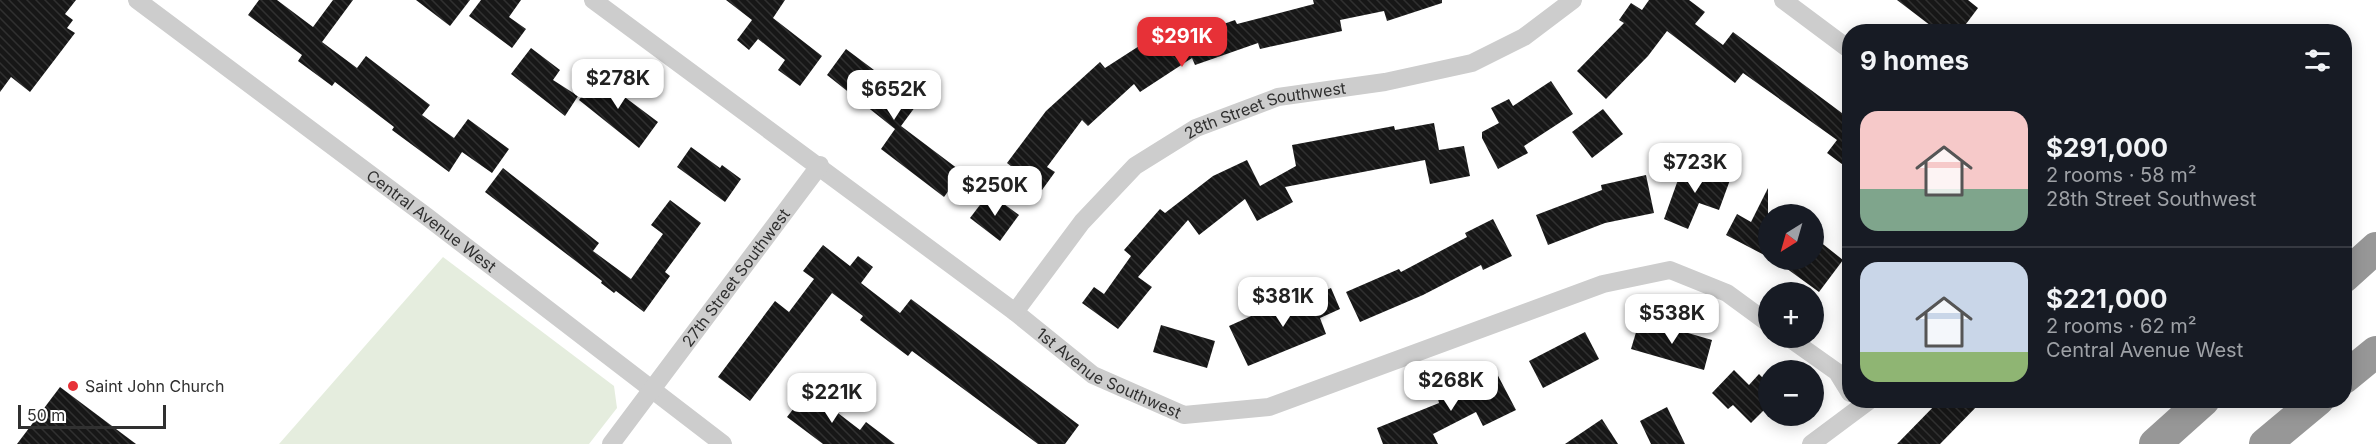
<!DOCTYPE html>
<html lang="en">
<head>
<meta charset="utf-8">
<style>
  body { margin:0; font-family:Inter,sans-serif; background:#242831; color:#f1f3f6; height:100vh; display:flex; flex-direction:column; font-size:22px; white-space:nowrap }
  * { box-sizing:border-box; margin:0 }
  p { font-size:20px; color:#9ea1a6 }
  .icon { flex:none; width:33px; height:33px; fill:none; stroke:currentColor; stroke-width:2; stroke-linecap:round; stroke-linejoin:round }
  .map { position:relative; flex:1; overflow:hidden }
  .details { position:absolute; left:1842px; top:24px; width:510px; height:384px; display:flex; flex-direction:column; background:#171b24; border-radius:24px; box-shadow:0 3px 15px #0003 }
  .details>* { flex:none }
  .needle { width:39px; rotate:217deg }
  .fabs { position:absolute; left:1758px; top:204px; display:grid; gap:12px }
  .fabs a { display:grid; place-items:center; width:66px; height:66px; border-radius:50%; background:#171b24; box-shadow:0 3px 15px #0003; font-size:30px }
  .scale { position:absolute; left:18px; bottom:15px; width:148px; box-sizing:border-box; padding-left:6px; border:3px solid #303030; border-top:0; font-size:16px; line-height:21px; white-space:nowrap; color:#303030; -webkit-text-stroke:4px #fff; paint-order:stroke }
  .price { position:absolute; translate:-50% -51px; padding:0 14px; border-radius:12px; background:#fff; color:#222; font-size:20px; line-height:39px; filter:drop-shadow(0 2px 3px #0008) }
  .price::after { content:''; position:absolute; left:50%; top:36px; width:18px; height:14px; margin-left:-9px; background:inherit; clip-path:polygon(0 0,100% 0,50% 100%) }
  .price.on { background:#e73137; color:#fff }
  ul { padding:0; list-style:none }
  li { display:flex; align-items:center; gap:18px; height:150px; padding:0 18px }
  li+li { border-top:2px solid #363941 }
  li span { display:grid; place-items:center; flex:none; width:168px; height:120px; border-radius:18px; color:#555 }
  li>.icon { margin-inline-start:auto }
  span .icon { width:72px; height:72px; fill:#fffc; stroke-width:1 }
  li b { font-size:26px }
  h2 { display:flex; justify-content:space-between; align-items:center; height:72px; padding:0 18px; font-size:26px }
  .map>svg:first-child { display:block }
</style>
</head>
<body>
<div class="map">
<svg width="2376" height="444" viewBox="0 0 2376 444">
  <defs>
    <pattern id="building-back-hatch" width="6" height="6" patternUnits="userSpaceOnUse" patternTransform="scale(1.5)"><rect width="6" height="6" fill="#171717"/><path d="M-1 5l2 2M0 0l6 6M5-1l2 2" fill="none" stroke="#303030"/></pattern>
  </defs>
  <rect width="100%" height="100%" fill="#fff"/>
  <path fill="#e5edde" d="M443,257l171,129 3,22 -28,36h-310z"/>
  <g fill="url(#building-back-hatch)">
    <path d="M0,0h76l-11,14 8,6 -6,8 8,5 -45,59 -19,-15 -11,15z"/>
    <path d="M259,0h18l36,27 20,-27h20l-31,42 35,26 9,-12 64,49 -8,10 32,23 14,-19 41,30 -17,24 -30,-21 -13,20 -57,-42 2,-3 -59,-45 -3,4 -34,-25 4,-6 -54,-40z"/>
    <path d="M416,0h54l-20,26z"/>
    <path d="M481,0h40l-12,17 17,12 -14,19 -43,-32z"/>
    <path d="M726,0h59l-12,18 49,38 -22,30 -22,-16 7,-10 -27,-21 -9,11 -12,-10 15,-20z"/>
    <path d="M1313,0h129v3l-55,18 -3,-10 -44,9 2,11 -82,18 -2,-6 -63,22 -3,-7 -52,34 -6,-8 -46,42 -6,-6 -35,47 8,5 -13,18 -35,-27 39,-52 54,-49 5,6 59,-38 8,12 63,-22 2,4 77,-20z"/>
    <path d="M1649,0h40l16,12 -10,12 28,21 10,-13 117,87v51l-23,-17 10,-13 -94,-67 -8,10 -68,-52 -19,25 -42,43 -29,-28 47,-48 -5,-3 12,-17 11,7z"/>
    <path d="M1897,0h71l10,8 -18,24h-21z"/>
    <path d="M531,48l29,22 -7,10 25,16 -13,20 -54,-42z"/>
    <path d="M846,49l72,54 -17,23 61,46 -18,25 -63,-48 14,-20 -68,-54z"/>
    <path d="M601,71l25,19 -4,5 36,27 -19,26 -60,-48z"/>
    <path d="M1551,81l22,33 -49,32 4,7 -30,16 -16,-31v-6l17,-9 -8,-15 18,-9 4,7z"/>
    <path d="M1603,109l20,25 -31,24 -20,-26z"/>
    <path d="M1434,123l5,27 25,-4 6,30 -40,8 -5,-24 -140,27 8,15 -36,19 -12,-22 -46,36 -11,-15 -50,57 14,10 -34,42 -36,-26 12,-16 10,7 27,-38 -7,-6 36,-41 5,4 48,-37 34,-16 13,26 36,-20 -4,-21 102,-19 1,4z"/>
    <path d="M691,147l29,21 2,-3 19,14 -16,23 -48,-35z"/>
    <path d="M1684,163l46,17 -11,30 -20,-7 -11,26 -24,-10z"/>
    <path d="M503,168l96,75 -6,8 38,28 32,-45 -12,-9 19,-25 31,23 -36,49 5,4 -26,36 -28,-21 -2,2 -13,-10 1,-2 -117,-89z"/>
    <path d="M1646,175l8,38 -49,10 -57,22 -12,-30 66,-25 -1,-5z"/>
    <path d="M1768,188v69l-42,-22 11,-21 14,8z"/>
    <path d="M989,193l30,22 -19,26 -30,-23z"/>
    <path d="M1493,219l19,37 -29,14 -2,-5 -58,30 -63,27 -14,-30 53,-23 2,3 66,-35 -2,-4z"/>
    <path d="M1814,237l29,23 -24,32 -44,-32h39z"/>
    <path d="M823,245l27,21 8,-10 15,11 -12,16 39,30 11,-14 168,126 -14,19h-27l-126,-93 -4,5 -48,-36 3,-4 -31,-23 -82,108 -32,-24 57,-76 14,11 25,-33 -11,-8z"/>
    <path d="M1331,288l9,21 -20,9 6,16 -78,32 -19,-40 40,-18 3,6z"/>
    <path d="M1640,319l72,21 -8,30 -73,-21z"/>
    <path d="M1161,325l54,16 -8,27 -54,-16z"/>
    <path d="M1585,332l14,27 -56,29 -14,-27z"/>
    <path d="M1495,370l21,40 -33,16 -7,-14 -43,22 5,10h-55l-6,-16 62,-25 -1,-4z"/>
    <path d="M1734,370l15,15 10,-11 9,9v23l-17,17 -18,-18 -5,4 -16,-16z"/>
    <path d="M60,387l76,57h-119z"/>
    <path d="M808,390l52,40 6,-8 29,22h-72l-36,-27z"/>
    <path d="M1940,400h43l-43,44h-43z"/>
    <path d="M1667,407l18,37h-34l-11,-23z"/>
    <path d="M1602,419l16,25h-53z"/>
  </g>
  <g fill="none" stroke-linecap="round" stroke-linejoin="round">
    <g stroke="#cdcdcd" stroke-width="18">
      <path id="s1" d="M137,0l289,216 297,228"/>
      <path id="s2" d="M593,0l422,312 78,63 91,40 85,-8 334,-123 67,-14 57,23 41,30"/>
      <path d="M1783,0l67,50"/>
      <path id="s3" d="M1015,312l67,-90 53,-56 61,-38 82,-31 107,-15 87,-19 52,-26 49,-37"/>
      <path d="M1789,338l48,34 13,21"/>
      <path id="s4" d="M611,444l209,-279"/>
      <path d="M1811,444l59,-44"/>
    </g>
    <g stroke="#979797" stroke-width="32">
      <path d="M2344,277l32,-29"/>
      <path d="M2344,378l32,-26"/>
      <path d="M2155,444l49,-44"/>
      <path d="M2265,444l53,-44"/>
    </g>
  </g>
  <circle fill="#e73137" stroke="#fff" stroke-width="2" cx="73" cy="386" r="6"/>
  <g text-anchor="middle" stroke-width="6" stroke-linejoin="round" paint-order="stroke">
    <g font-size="16" fill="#303030" stroke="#fff">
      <text dy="6" stroke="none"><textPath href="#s3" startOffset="333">28th Street Southwest</textPath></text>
      <text dy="6" stroke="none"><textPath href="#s1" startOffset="368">Central Avenue West</textPath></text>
      <text dy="6" stroke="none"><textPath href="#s4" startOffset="208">27th Street Southwest</textPath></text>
      <text dy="6" stroke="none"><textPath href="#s2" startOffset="638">1st Avenue Southwest</textPath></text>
    </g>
    <g font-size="16" fill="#303030" stroke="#fff" text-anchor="start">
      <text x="85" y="392">Saint John Church</text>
    </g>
  </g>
</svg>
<div class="fabs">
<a><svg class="needle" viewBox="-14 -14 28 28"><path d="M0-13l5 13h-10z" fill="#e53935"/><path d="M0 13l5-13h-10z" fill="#9ea1a6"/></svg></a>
<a>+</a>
<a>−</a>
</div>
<div class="scale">50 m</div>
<b class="price on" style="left:1182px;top:68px">$291K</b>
<b class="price" style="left:618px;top:110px">$278K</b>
<b class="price" style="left:894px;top:121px">$652K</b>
<b class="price" style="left:1695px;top:194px">$723K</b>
<b class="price" style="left:995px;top:217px">$250K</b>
<b class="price" style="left:1283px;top:328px">$381K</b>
<b class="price" style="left:1672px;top:345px">$538K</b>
<b class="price" style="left:1451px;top:412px">$268K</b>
<b class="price" style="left:832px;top:424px">$221K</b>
<section class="details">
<h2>9 homes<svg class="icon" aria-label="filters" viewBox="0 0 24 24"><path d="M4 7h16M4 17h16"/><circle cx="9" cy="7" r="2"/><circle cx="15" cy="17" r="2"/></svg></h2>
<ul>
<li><span style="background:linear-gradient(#f6c9c9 65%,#7fa58c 0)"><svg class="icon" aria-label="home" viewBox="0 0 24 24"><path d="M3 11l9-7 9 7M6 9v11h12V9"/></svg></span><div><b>$291,000</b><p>2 rooms · 58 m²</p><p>28th Street Southwest</p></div></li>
<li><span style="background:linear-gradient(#c9d6e8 75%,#8fb573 0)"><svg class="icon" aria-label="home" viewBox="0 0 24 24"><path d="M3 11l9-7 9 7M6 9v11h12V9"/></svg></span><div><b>$221,000</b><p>2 rooms · 62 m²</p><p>Central Avenue West</p></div></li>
</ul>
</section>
</div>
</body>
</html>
